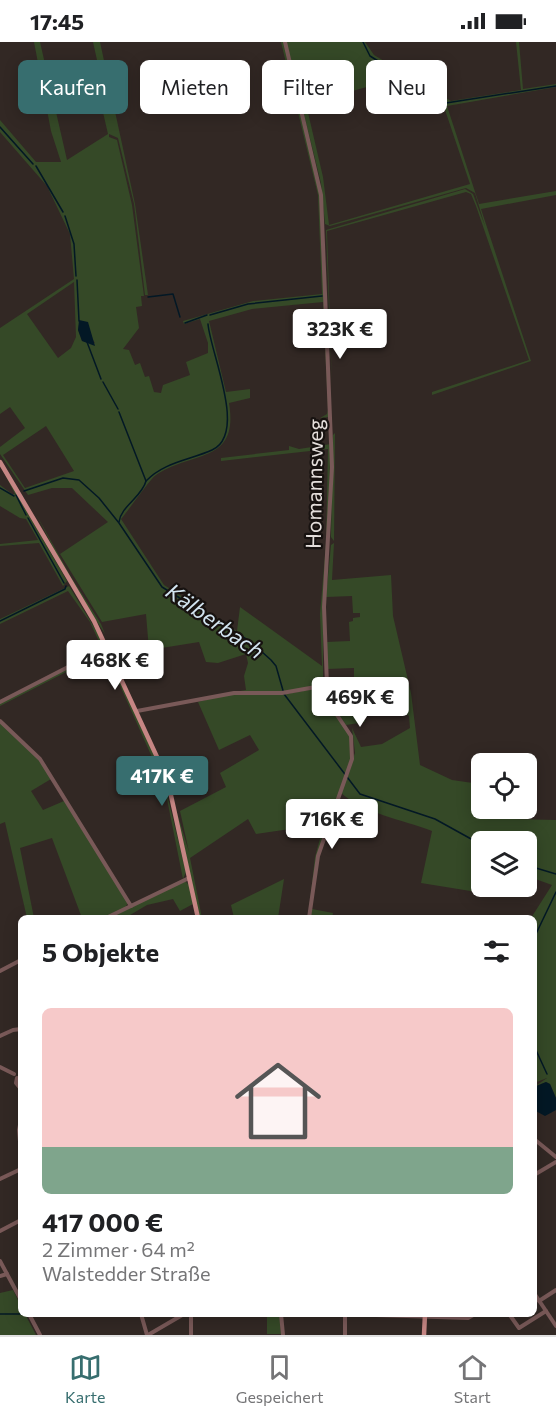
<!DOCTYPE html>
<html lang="de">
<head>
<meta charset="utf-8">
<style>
  body { margin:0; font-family:Commissioner,sans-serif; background:#f6f6f6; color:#202124; height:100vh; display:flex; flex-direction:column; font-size:22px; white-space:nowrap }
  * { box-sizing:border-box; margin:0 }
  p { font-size:20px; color:#757577 }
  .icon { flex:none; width:33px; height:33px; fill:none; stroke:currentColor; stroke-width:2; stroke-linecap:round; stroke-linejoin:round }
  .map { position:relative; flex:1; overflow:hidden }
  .details { position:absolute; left:18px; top:873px; width:519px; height:402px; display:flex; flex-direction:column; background:#fff; border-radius:9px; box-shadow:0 3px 15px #0003 }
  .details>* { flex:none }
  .guide { position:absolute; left:18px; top:18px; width:520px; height:54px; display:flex; gap:12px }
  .buttons { position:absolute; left:471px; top:711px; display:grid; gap:12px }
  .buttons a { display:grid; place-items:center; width:66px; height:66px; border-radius:9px; background:#fff; box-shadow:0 3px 15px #0003; font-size:30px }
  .price { position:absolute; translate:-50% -51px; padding:0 14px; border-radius:6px; background:#fff; color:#222; font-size:20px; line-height:39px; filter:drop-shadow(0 2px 3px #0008) }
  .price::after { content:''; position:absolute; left:50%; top:36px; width:18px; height:14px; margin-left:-9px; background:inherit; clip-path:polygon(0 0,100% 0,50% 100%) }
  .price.active { background:#376e6f; color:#fff }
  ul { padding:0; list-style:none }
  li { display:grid; align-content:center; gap:12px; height:318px; padding:0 24px }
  li span { display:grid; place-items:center; height:186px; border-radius:9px; color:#555 }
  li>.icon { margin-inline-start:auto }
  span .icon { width:108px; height:108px; fill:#fffc; stroke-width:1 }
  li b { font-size:26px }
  h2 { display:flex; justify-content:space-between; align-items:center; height:72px; padding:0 24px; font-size:26px }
  .chip { padding:0 21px; border-radius:9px; background:#fff; box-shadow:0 3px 15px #0003; font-size:21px; line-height:54px }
  .chip.active { background:#376e6f; color:#fff }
  .status { display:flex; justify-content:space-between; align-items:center; height:42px; padding:0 30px; background:#fff; direction:ltr }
  .status svg { height:16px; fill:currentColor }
  .tabs { display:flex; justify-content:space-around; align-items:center; height:84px; border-top:2px solid #e0e0e0; background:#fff; font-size:16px; color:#757577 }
  .tabs a { display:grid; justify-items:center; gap:3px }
  .tabs .active { color:#376e6f }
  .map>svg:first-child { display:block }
</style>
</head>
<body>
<div class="status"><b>17:45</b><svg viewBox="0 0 49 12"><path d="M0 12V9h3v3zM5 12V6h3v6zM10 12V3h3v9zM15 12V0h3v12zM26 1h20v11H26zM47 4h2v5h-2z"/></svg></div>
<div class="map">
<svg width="556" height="1293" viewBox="0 0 556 1293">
  <rect width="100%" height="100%" fill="#322824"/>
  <g fill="#354927" fill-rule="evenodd">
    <path d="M34,0h6l27,118 41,-26 -6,-26 5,-3 -14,-63h7l35,162 13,91h-3l-11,-91 -16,-66 -9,-4v3l8,3 15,65 12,91h-3l1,10 -6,1 3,21 -16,21 6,1 6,15 5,-2 5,14 4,-1 5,16 7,1 2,-8 27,-10 -4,-13 22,-9v-10l-8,-24 -16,5 -1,-3 70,-20 69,-7 -4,-99 -37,-153h3l36,154 9,221 -9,1 7,-4 1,-4 -5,-108 -71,7 -43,12 17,71 24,-3v9l-21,5c10,61 -36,47 -73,72 -6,4 -27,35 -35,44l43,66 73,46 3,-24 82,59 -2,-52 6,-71 2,-94 -107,12v-3l68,-8v-4l10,3 32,-5 -8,176v64l-36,8 -47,-1 6,-1 -2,-14 4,-13 -2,-9 -28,9 -12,-1 -7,-20 -50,8 -3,-36 -44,8 -42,-68 48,-32 -36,-34h-20l-24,7 -28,-41v-7l25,-19 -15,-21 -10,7v-86l74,-49 -4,-45 -23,-48 -47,-54v-12l36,42h25l-10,-31zM74,240l2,55 -5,11 -13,10 -31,-44zM80,279l15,22 -13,-2 -4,-11zM46,384l28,45 -49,17 -22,-33z"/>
    <path d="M286,0h79l9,13 77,46 70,-11 -5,-48h3l4,47 33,-5v3l-109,19 32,98 77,-13v4l-75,14 50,152 -99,34v-3l97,-32 -53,-154 -5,-12 -5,-2 -139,39 5,156 -6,-157 139,-41 8,5 12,32 -10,-33 -9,-5 -136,38 -5,-2 -4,-41zM399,36l44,26 27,80 -141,41 -6,-48 -17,-73z"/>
    <path d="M335,391l-1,108 -3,-4 2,-102z"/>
    <path d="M0,423l67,116 -4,5 -24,-43 -39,3v-2l38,-4 -12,-21 -6,-1 -20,-12v-21l12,9h3z"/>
    <path d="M36,472l35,63 30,47 4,10 -35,-54z"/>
    <path d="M334,501l-2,37 59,-5 2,41 18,77 9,72 32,15 21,3 5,31 34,5 44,1v278l-6,-14 -4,-2 -12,5 13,-9 -13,5v-165h-3l21,-33 -25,-9 -1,-34h-44v44l10,1 -3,7 -68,-11 11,-52c-31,-12 -68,-17 -92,-39l15,-39 -3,-25 9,19 21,-3 28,-16 -1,-12 -6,-4 -8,1 -4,-15 -11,1 -3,7 -15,3 3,13 -19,3 -12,-17 -6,-20 26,-7v-13l-27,1 -1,-27 24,-1 -1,-19 4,-1v-3l7,-1v-4h-7l-1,-17 -26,1 5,-52z"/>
    <path d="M69,544l36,59 -3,3 -12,-26 -22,-31 -68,33v-5z"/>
    <path d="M105,607l56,121 25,102 -3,7 -19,-95 -59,-132 -105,54v-4z"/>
    <path d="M325,645l7,23 18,26 1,23 -34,96 -9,63 7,-61 9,-33 -68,10 -8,-15 -58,39 12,60h-2l-25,-112 14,46 -9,-41 46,-24 -6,-14 39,-23 -9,-15 -31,15 -21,-48 32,-8 51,1z"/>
    <path d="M0,680l40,38 11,19 -20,12 12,19 21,-9 64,101c-5,16 -33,16 -46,16l-30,-80 -32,10 14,70h-7l-22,-96 -5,2z"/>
    <path d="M284,837l-6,39h-44l-3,-13z"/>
    <path d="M185,839l4,4 4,19 -13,7 -7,-12 -26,6 -22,13h-16z"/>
    <path d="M312,867l21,4 -1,5h-22z"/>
    <path d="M13,1248l8,16v8h4l11,21h-36v-42z"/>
    <path d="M267,1275h13l1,17h-14z"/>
  </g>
  <g fill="#031825">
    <path d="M79,278l9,2 7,24 -13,-5 -4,-11z"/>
    <path d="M546,1040l4,2 6,14v12l-11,6 -11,-6v-23z"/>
  </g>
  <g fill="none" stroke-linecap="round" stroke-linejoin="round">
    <g stroke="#031825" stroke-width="1.5">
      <path d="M363,0l7,14 76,47 110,-17"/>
      <path d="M0,85l33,37"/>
      <path d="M36,124l27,46"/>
      <path d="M65,174l9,28 2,32"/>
      <path d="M77,238l2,41"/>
      <path d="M148,255l25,-3 7,23"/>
      <path d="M210,273l38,-11 74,-8"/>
      <path d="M185,281l22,-8"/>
      <path d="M87,300l14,37"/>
      <path d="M103,340l15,27"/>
      <path d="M119,370l27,69c-4,16 -25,25 -27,41"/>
      <path d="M146,439c18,-19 44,-21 66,-31 36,-16 -2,-98 -4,-126"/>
      <path d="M0,446l14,8"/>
      <path d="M24,449l39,-13 16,2 20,18 20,25 43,64 89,55 20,18 5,6 8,28 76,100 75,25 47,26"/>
      <path d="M16,453l10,20"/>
      <path d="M28,476l36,65"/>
      <path d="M0,579l65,-32 1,-3"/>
      <path d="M526,823l30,9"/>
      <path d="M534,896l22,-46"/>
      <path d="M534,967v24"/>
      <path d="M535,1006l12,26"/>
      <path d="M0,1272h31"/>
    </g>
    <g stroke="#795958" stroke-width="4">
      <path d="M285,0l36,153 11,272 -8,140 3,78 6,24 18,27 1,23 -34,97 -9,62"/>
      <path d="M0,660l107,-55"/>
      <path d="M137,669l97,-18h48l45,-8"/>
      <path d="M0,679l40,38 91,147"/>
      <path d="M106,876l83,-40"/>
      <path d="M0,929l21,-11"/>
      <path d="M0,994l13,-6 8,-1"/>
      <path d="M0,1025l14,7"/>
      <path d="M17,1036l-1,5 5,6"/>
      <path d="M21,1062v2"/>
      <path d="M21,1078l-2,10 2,23"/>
      <path d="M534,1097l22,18"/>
      <path d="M534,1133l22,-13"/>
      <path d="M0,1137l21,-10"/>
      <path d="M0,1189l21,-11"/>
      <path d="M0,1219l21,39"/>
      <path d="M0,1234l7,-2"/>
      <path d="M534,1251l22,33"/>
      <path d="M539,1259l17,-11"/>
      <path d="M29,1272l11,21"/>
      <path d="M141,1272l6,21"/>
      <path d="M281,1272l2,21"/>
      <path d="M345,1272l123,4 7,-4"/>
      <path d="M509,1272l10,14 27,-17"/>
      <path d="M148,1293l36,-21"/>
      <path d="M191,1293v-21"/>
      <path d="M345,1293v-21"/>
    </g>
    <g stroke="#c68684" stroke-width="4.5">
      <path d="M0,420l94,159 63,136 11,25 30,136"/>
      <path d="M424,1293l1,-21"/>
    </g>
  </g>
  <g text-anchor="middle" stroke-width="4.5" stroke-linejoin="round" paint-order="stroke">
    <g font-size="21" fill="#e4dedb" stroke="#171210">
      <text transform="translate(315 442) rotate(-89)" y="7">Homannsweg</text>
    </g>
    <g font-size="22" font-style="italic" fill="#d3e5f1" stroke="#171210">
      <text transform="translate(215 579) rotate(35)" y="8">Kälberbach</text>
    </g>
  </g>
</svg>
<div class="buttons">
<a><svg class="icon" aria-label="locate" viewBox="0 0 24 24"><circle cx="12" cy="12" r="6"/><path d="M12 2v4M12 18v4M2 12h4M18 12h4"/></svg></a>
<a><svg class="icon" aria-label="layers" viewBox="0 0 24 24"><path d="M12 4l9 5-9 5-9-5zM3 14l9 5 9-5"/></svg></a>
</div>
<b class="price" style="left:340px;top:318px">323K €</b>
<b class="price" style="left:115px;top:649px">468K €</b>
<b class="price" style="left:360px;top:686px">469K €</b>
<b class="price active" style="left:162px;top:765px">417K €</b>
<b class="price" style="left:332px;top:808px">716K €</b>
<div class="guide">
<a class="chip active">Kaufen</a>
<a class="chip">Mieten</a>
<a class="chip">Filter</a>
<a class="chip">Neu</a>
</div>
<section class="details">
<h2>5 Objekte<svg class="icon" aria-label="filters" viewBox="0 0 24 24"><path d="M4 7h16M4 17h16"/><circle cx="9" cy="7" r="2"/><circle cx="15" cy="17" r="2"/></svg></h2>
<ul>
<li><span style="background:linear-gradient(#f6c9c9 75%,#7fa58c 0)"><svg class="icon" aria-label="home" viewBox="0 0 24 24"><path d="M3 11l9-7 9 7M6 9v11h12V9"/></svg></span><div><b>417 000 €</b><p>2 Zimmer · 64 m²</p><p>Walstedder Straße</p></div></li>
</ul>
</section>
</div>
<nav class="tabs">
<a class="active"><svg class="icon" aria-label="map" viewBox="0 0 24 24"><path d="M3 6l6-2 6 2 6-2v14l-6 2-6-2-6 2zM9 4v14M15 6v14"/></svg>Karte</a>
<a><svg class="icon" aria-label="saved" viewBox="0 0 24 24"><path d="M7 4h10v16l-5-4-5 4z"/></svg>Gespeichert</a>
<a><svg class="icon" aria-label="home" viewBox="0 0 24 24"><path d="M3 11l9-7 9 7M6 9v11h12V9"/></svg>Start</a>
</nav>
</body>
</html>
